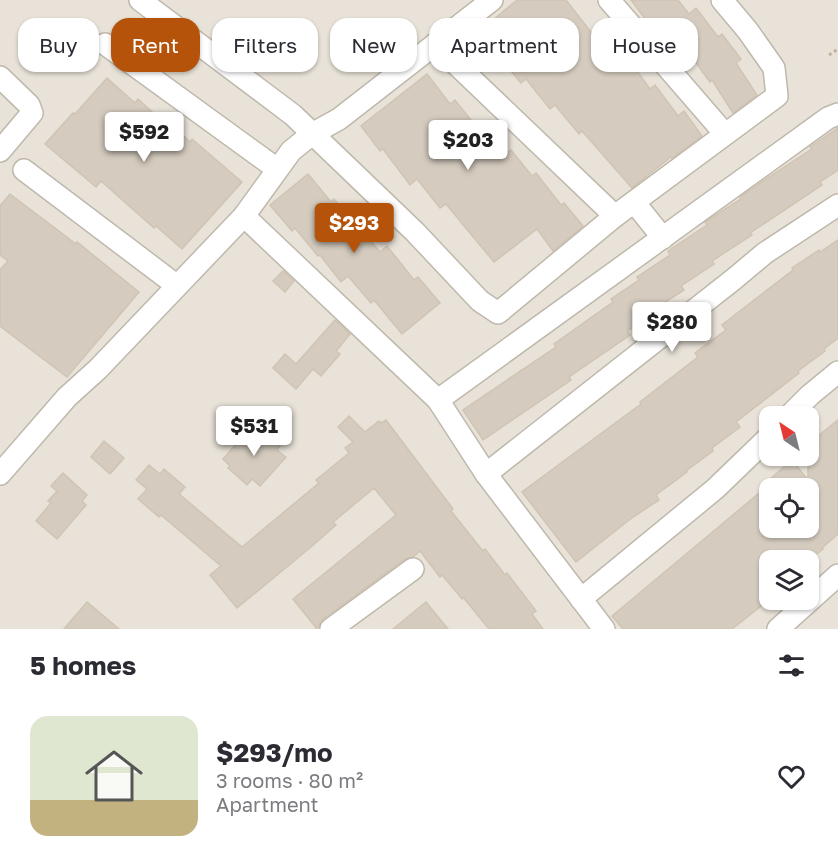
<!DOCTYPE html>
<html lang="en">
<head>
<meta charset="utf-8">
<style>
  body { margin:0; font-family:"Golos Text",sans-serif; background:#f2f2f3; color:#2b2b33; height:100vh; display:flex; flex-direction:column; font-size:22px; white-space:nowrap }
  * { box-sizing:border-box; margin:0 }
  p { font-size:20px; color:#7c7c81 }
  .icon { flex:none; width:33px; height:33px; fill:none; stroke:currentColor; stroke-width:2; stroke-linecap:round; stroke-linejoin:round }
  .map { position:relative; height:629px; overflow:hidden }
  .panel { display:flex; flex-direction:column; background:#fff; flex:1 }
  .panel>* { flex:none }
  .guide { position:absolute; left:18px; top:18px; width:802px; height:54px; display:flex; gap:12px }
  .needle { width:39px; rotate:325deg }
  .fabs { position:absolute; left:759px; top:406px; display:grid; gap:12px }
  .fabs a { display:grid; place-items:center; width:60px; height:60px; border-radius:12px; background:#fff; box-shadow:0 2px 4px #0004; font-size:30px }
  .price { position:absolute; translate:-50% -51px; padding:0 14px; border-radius:6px; background:#fff; color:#222; font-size:20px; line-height:39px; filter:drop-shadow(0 2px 3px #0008) }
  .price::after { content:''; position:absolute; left:50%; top:36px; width:18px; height:14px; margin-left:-9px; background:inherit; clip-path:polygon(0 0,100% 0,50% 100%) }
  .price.selected { background:#b45309; color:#fff }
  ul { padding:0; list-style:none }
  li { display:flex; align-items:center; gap:18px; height:150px; padding:0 30px }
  li span { display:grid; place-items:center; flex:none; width:168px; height:120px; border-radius:18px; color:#555 }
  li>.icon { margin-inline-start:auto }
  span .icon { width:72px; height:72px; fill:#fffc; stroke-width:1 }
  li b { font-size:26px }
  h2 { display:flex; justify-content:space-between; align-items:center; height:72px; padding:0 30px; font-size:26px }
  .tag { padding:0 21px; border-radius:18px; background:#fff; box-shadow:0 2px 4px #0004; font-size:21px; line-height:54px }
  .tag.selected { background:#b45309; color:#fff }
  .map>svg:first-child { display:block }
</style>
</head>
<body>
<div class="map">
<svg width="838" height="629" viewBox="0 0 838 629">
  <rect width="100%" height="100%" fill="#f4f1ea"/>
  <path fill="#e8e2d8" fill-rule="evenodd" d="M0,0h838v629h-838zM770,417h38v39h-38zM770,489h38v39h-38zM770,561h38v39h-38z"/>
  <g fill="#d5ccbf" stroke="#d0c4b3" stroke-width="1.5">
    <path d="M517,0h49l28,36 8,-6 24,33 3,-3 21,29 5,-4 23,31 6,-5 18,25 -30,22 -1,-1 -39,31 -50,-57 -3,3 -24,-29 -5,4 -24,-30 -5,4 -25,-30 -4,4 -17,-22z"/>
    <path d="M631,0h47l11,14 7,-6 22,29 4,-3 19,25 -5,4 21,32 -24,18 -21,-33 -2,2 -21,-29 -4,3 -23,-30 -7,6z"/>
    <path d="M427,74l23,30 5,-4 23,29 7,-5 22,29 4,-3 21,26 4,-3 25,32 3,-2 19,23 -30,25 -16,-22 -43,33 -48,-58 -6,4 -23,-29 -7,6 -27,-36 -3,2 -19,-25z"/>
    <path d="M107,78l28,25 3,-4 25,23 3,-3 24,23 2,-3 50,43 -60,67 -26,-23 -2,2 -53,-47 -5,6 -51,-43 28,-31 2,1z"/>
    <path d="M838,128v42l-18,12 2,3 -72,48 2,2 -40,26 2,3 -33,22 3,4 -28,18 2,3 -31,20 3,4 -61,42 2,3 -88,60 -20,-30 93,-63 -2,-3 59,-42 -2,-3 28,-19 -2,-3 33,-22 -2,-4 39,-26 -2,-3 36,-23 -1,-2 26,-18 46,-30 -2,-2z"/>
    <path d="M308,174l23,28 3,-3 46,53 7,-6 27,34 4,-3 22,26 -38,31 -28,-34 -3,3 -23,-27 -7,6 -21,-27 -2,1 -23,-28 -3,3 -22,-26z"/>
    <path d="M10,194l66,50 1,-2 62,50 -72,85 -67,-51v-56l8,-9 -8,-6v-49z"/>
    <path d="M838,240v98l-14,11 1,2 -27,20 1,2 -63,49 4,5 -28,21 1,3 -27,20 1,1 -31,23 3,5 -26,17 -57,45 -54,-70 119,-88 -1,-2 58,-45 -3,-4 31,-23 -4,-5 71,-55 -1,-2 27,-18 1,2z"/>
    <path d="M283,271l11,10 -9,11 -12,-11z"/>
    <path d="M335,320l15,14 -14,17 4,3 -19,22 -8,-7 -17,20 -23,-21 12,-14 11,10z"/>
    <path d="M349,416l16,16 14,-11 2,2 5,-3 67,89 -2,2 32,40 2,-2 20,26 2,-2 29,38 -4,3 11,15h-54l-26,-32 -1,2 -20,-24 -2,2 -20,-26 -7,6 -8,2 -82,60 -6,10 -24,-30 103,-84 -22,-27 -41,34 3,3 -25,22 -74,61 -27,-33 11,-9 -60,-51 -2,2 -21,-18 9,-10 -11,-9 13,-15 11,9 4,-5 21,18 -6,7 63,53 77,-64 -3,-3 33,-27 -4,-5 8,-6 -15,-15z"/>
    <path d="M838,420v114l-16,14 1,1 -15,12h-38v38l-38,30h-109l-11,-13 158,-132v44h38v-39h-30l-8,-10 22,-19 16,20v-36z"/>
    <path d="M257,426l23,20 -3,4 9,7 -26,29 -8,-7 -5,6 -19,-17 2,-2 -7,-7 27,-31 3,3z"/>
    <path d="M104,441l20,17 -14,16 -19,-17z"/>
    <path d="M63,473l24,22 -5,6 4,4 -29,34 -21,-18 15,-18 -3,-2 9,-10 -6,-5z"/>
    <path d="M87,602l32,27h-55z"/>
    <path d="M426,602l22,27h-55z"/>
  </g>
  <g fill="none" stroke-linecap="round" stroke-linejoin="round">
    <defs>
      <g id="minor">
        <path d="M140,0l153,115 122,117 65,69 18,12 117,-97 162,-120 -3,-28 -26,-37 -26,-31"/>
        <path d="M609,0l116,134"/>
        <path d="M105,44l172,125"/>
        <path d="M435,44l180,172"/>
        <path d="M0,77l29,28 3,8 -32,38"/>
        <path d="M24,170l152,115"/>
        <path d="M634,202l29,36"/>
        <path d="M244,216l194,184 48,74 118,155"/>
        <path d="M438,400l390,-282 10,-4"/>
        <path d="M788,417l22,-22 28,-23"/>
        <path d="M0,474l67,-77 31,-28 146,-153 47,-65 21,-17 27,-15 153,-119"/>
        <path d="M486,474l248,-195 31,-26 73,-48"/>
        <path d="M581,599l134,-110 55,-53"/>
        <path d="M331,629l82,-60"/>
        <path d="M778,629l60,-54"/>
      </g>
    </defs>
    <use href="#minor" stroke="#bfb8ac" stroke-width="24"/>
    <path stroke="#c0b49e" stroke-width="3" stroke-dasharray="3 3" stroke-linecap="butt" d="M829,55l9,-6"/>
    <use href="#minor" stroke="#fff" stroke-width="21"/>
  </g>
</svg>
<div class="fabs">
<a><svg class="needle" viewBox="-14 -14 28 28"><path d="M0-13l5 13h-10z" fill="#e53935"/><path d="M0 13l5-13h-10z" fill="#7c7c81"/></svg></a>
<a><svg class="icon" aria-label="locate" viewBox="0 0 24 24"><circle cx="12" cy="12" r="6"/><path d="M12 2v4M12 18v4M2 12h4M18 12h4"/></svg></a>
<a><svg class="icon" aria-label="layers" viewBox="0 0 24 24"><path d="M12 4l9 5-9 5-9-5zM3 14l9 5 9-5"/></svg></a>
</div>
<b class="price" style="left:144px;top:163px">$592</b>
<b class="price" style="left:468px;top:171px">$203</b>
<b class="price selected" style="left:354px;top:254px">$293</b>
<b class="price" style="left:672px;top:353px">$280</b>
<b class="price" style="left:254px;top:457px">$531</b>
<div class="guide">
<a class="tag">Buy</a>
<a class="tag selected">Rent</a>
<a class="tag">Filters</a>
<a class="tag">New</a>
<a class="tag">Apartment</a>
<a class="tag">House</a>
</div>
</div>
<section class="panel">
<h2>5 homes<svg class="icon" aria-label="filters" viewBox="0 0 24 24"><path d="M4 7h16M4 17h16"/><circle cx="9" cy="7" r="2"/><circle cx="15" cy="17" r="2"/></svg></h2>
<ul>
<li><span style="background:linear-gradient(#dfe7d0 70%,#c2b280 0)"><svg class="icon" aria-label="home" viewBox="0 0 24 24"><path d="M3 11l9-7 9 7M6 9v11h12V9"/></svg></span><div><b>$293/mo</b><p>3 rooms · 80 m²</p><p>Apartment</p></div><svg class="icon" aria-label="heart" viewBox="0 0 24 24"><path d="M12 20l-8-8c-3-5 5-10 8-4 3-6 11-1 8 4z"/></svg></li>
</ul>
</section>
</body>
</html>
